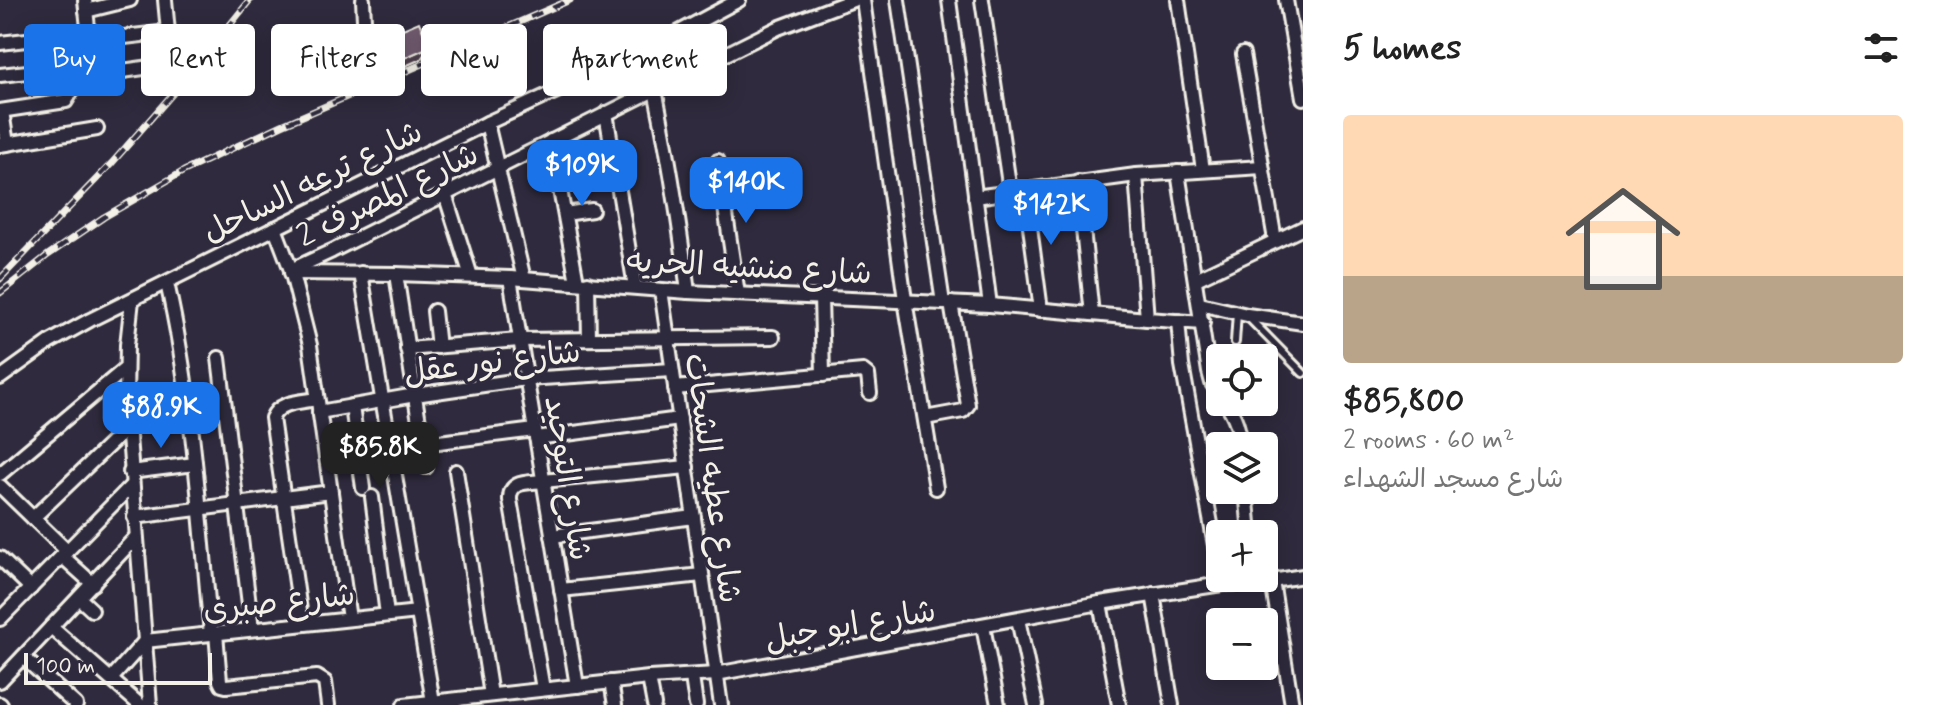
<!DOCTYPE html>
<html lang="en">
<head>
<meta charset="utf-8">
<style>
  body { margin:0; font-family:Mynerve,"Playpen Sans Arabic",sans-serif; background:#f2f2f2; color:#222; height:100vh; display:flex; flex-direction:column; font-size:30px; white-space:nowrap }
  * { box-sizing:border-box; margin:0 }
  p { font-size:26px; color:#767676 }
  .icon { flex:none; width:44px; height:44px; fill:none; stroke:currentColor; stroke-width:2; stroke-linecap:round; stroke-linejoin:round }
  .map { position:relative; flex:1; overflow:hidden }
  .panel { display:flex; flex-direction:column; background:#fff; width:640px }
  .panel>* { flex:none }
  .guide { position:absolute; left:24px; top:24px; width:760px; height:72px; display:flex; gap:16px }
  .fabs { position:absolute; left:1206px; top:344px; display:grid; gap:16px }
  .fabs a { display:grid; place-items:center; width:72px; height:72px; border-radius:8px; background:#fff; box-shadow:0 4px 20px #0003; font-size:40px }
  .scale { position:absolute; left:24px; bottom:20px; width:188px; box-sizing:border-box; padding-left:8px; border:4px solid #f4f1e8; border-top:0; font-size:22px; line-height:28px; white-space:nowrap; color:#f4f1e8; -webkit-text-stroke:6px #2f2a3d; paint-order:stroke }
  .price { position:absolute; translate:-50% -68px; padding:0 18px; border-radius:16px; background:#1a73e8; color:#fff; font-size:26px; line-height:52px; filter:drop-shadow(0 2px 4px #0008) }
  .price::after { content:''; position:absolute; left:50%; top:48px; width:24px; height:18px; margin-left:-12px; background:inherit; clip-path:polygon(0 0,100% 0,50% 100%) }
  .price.active { background:#222; color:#fff }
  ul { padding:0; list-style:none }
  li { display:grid; align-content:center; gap:16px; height:424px; padding:0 40px }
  li span { display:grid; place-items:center; height:248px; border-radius:8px; color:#555 }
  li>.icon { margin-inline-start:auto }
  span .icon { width:144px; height:144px; fill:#fffc; stroke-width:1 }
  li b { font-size:34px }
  h2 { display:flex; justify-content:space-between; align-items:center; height:96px; padding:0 40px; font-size:34px }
  .chip { padding:0 28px; border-radius:8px; background:#fff; box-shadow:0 4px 20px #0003; font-size:28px; line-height:72px }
  .chip.active { background:#1a73e8; color:#fff }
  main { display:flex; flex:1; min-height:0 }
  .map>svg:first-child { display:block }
</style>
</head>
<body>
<main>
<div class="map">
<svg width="1303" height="705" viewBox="0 0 1303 705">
  <rect width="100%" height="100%" fill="#2f2a3d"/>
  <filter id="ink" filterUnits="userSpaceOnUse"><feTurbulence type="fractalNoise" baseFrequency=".0125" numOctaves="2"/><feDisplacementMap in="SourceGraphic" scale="16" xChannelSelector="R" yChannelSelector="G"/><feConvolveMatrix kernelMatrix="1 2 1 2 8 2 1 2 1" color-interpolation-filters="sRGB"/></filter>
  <g filter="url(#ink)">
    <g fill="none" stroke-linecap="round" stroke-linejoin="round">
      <defs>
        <g id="lane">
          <path d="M1249,318l54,55"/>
          <path d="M1235,342l2,-29"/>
        </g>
        <g id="street">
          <path d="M85,0l7,65"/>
          <path d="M363,0l1,20"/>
          <path d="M863,0l42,300 31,188"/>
          <path d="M898,0l45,303"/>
          <path d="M949,0l41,305"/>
          <path d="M982,0l28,191"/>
          <path d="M1178,0l25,170"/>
          <path d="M1286,0l17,98"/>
          <path d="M86,11l44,-11"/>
          <path d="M89,41l79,-9"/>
          <path d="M0,43l88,-10"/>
          <path d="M646,50c19,80 32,161 42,242"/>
          <path d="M1243,54l32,186"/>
          <path d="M92,65l1,4 9,5 69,-10 -6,-64"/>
          <path d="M0,75l92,-10"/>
          <path d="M0,111l66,-10 6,-10 -4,-24"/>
          <path d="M2,111l5,33"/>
          <path d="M606,113l29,174"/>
          <path d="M487,123l37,156"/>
          <path d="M551,141l26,141"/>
          <path d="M0,145l97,-16"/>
          <path d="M718,161l20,133"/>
          <path d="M1178,172l31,200 3,11 8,13"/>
          <path d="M1136,175l11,144"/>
          <path d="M1078,182l14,132"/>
          <path d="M1025,189l16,121"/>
          <path d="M445,194l26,82"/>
          <path d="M975,197l161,-22 126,-8"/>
          <path d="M565,214l27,-4"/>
          <path d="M275,228l16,42 19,75 39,274"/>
          <path d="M291,270l41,-19 446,-223 75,-28"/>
          <path d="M291,273l105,1 114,4 178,14 302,13 157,14 56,4"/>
          <path d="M361,273l72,429"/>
          <path d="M396,274l30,193"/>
          <path d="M510,278l67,408"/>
          <path d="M1196,279l107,-51"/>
          <path d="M167,283c26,115 33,234 44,351"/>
          <path d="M588,283l1,56"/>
          <path d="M661,290l60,415"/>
          <path d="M821,297l2,78"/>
          <path d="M132,300l-5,45 -1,53 24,307"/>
          <path d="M1200,304l47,11 56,8"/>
          <path d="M434,311l4,36"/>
          <path d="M1178,321l4,44 38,208"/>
          <path d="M407,349l112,-9 254,-3"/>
          <path d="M219,358l33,271"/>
          <path d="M0,378l50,-36 40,-22 397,-197 159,-73 93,-50"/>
          <path d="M675,388l188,-17 5,4 2,18"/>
          <path d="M1225,402c11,14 14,27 16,44"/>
          <path d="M352,406l11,82"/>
          <path d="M319,412l96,-17 111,-16 146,-9"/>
          <path d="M925,418l38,-7 5,-6 -17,-102"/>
          <path d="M536,438l144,-19"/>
          <path d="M391,448l144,-18"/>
          <path d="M456,471l35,224"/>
          <path d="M130,472l65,-8"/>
          <path d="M0,474l126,-106"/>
          <path d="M0,486l67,65"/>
          <path d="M1246,490l4,44"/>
          <path d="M372,497l15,118"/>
          <path d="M134,517l197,-25"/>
          <path d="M33,518l94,-90"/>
          <path d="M552,536l142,-19"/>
          <path d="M62,556l31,28"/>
          <path d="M0,558l31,30"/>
          <path d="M1272,581l20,124"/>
          <path d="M561,590l141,-15"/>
          <path d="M1153,594l19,111"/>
          <path d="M79,598l13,12"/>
          <path d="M1100,603l19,102"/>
          <path d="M0,619l132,-134"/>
          <path d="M1018,619l18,86"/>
          <path d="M302,624l-30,-206c7,-17 29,-16 45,-19"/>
          <path d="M983,626l15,79"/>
          <path d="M51,627l89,78"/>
          <path d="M216,633l4,48 2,4 4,1 91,-9 8,5 3,23"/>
          <path d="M23,657l53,48"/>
          <path d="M692,677l4,28"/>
          <path d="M649,678l5,27"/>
          <path d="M111,679l34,-38 273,-29"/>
          <path d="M0,681l136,-144"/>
          <path d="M611,682l4,23"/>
          <path d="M543,689l-33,-189c-1,-20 18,-17 33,-19l144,-14"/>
          <path d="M0,704l1,1"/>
          <path d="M404,705l245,-27 67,-4 384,-71 122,-19 50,-3 31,-5"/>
        </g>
      </defs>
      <use href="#lane" stroke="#f4f1e8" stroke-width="12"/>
      <use href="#street" stroke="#f4f1e8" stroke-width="18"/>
      <use href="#lane" stroke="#2f2a3d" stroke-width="6"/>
      <use href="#street" stroke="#2f2a3d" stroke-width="12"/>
      <defs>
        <g id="rail">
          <path d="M0,279l112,-116 84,-96 54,-67"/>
          <path d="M0,293l48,-38 56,-38 80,-46 98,-46 288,-125"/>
        </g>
      </defs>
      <use href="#rail" stroke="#f4f1e8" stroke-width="7"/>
      <use href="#rail" stroke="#2f2a3d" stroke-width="4" stroke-dasharray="12" stroke-linecap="butt"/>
    </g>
    <path fill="#624f60" stroke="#f4f1e8" stroke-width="2" d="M384,37l45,10 -8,12 -34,15 -11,-25z"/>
    <path fill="#50404e" stroke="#f4f1e8" stroke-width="2" d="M429,47l-8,12 -34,15 8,-12z"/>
    <path fill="#725c70" stroke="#f4f1e8" stroke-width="2" d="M419,22l10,25 -34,15 -11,-25z"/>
  </g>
  <g text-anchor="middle" stroke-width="7" stroke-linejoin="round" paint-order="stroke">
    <g font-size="32" fill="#f4f1e8" stroke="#2f2a3d">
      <text transform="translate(312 181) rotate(-26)" y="11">شارع ترعه الساحل</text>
      <text transform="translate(387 194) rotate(-26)" y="11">شارع المصرف 2</text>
      <text transform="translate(749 266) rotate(3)" y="11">شارع منشيه الحريه</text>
      <text transform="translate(492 361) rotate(-7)" y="11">شارع نور عقل</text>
      <text transform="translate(569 478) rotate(81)" y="11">شارع التوحيد</text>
      <text transform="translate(714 478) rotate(82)" y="11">شارع عطيه الشحات</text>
      <text transform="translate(279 601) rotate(-6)" y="11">شارع صبرى</text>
      <text transform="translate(850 624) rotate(-10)" y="11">شارع ابو جبل</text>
    </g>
  </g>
</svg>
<div class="fabs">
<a><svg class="icon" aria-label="locate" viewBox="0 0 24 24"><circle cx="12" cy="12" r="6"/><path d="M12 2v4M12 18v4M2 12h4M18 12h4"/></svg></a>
<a><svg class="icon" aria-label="layers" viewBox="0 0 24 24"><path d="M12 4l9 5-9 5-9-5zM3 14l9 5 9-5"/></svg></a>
<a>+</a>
<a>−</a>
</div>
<div class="scale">100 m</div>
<b class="price" style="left:582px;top:208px">$109K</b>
<b class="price" style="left:746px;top:225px">$140K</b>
<b class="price" style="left:1051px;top:247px">$142K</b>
<b class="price" style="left:161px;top:450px">$88.9K</b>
<b class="price active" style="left:380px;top:490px">$85.8K</b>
<div class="guide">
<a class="chip active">Buy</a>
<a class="chip">Rent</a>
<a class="chip">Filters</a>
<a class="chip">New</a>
<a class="chip">Apartment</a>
</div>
</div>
<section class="panel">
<h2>5 homes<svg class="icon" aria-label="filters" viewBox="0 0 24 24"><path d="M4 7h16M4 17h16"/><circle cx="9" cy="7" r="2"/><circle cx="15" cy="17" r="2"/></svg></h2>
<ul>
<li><span style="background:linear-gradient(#ffd9b3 65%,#b9a48a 0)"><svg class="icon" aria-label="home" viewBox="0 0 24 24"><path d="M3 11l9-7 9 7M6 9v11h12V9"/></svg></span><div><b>$85,800</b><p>2 rooms · 60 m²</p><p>شارع مسجد الشهداء</p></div></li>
</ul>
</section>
</main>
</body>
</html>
